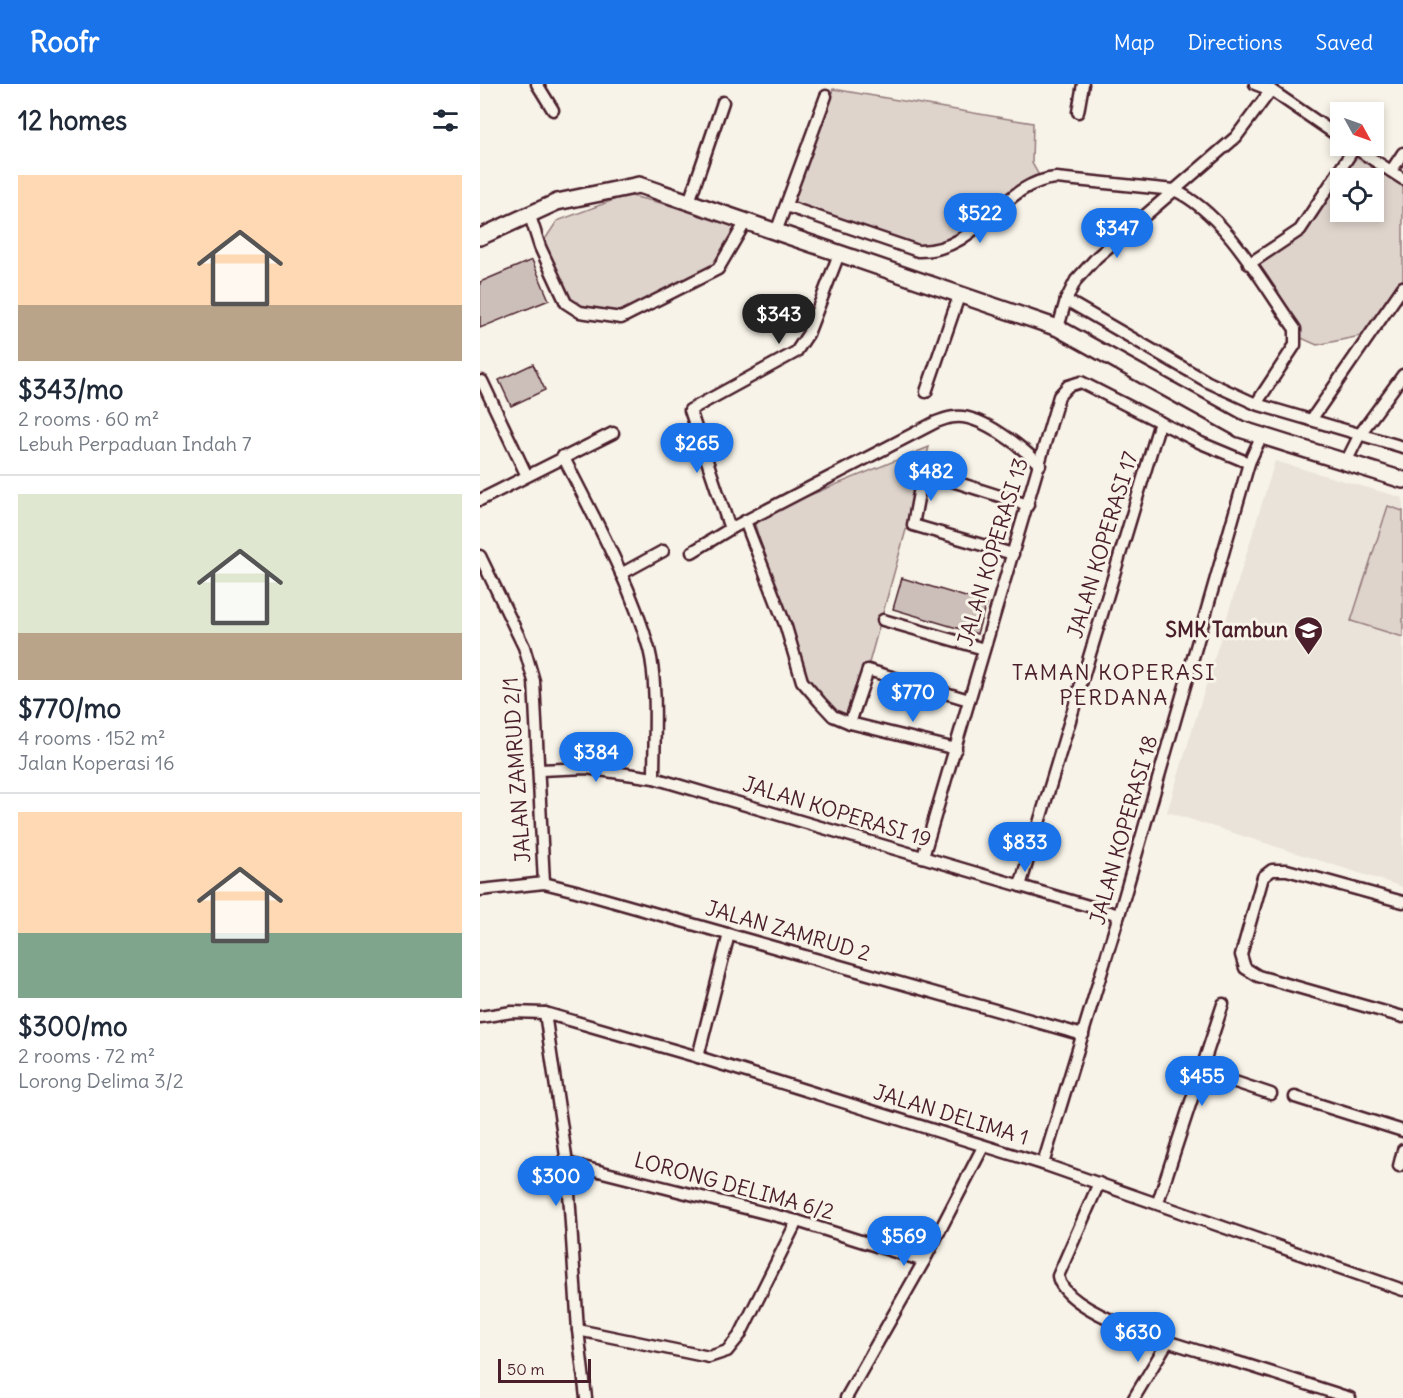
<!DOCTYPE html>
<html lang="en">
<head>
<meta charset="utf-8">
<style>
  body { margin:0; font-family:Delius,sans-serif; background:#f2f2f3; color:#1f2937; height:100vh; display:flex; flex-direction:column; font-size:22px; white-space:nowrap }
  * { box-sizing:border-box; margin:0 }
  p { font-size:20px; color:#747a83 }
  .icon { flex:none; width:33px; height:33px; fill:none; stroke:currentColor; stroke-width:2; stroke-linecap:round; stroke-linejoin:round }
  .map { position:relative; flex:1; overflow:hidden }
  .side { display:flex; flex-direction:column; background:#fff; width:480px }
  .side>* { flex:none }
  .needle { width:39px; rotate:130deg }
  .fabs { position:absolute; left:850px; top:18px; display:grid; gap:12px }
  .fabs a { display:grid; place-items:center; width:54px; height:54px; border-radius:0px; background:#fff; box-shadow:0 3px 9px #0003; font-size:30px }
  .scale { position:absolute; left:18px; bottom:15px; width:93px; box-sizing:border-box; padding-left:6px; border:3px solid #4a1f2b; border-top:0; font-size:16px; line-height:21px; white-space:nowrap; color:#4a1f2b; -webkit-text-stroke:4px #f7f3e8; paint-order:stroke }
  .price { position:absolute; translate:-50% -51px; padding:0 14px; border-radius:21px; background:#1a73e8; color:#fff; font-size:20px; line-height:39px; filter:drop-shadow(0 2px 3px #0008) }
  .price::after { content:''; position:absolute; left:50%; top:36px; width:18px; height:14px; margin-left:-9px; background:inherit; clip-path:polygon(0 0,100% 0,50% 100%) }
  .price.current { background:#222; color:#fff }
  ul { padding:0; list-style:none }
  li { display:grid; align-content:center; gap:12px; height:318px; padding:0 18px }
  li+li { border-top:2px solid #e0e1e3 }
  li span { display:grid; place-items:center; height:186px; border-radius:0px; color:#555 }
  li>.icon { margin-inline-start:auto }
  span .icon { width:108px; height:108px; fill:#fffc; stroke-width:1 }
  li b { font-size:26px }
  h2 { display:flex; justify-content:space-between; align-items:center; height:72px; padding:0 18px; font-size:26px }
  header { display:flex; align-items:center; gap:36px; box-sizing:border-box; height:84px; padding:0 30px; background:#1a73e8; color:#fff }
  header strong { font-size:28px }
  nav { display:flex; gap:33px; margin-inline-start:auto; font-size:21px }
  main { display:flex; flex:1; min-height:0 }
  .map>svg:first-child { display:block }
</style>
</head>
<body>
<header>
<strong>Roofr</strong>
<nav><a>Map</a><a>Directions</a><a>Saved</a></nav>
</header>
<main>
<section class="side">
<h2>12 homes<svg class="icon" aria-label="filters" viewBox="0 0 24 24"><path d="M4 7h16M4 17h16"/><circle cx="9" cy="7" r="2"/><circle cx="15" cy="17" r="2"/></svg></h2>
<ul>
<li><span style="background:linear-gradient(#ffd9b3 70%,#b9a48a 0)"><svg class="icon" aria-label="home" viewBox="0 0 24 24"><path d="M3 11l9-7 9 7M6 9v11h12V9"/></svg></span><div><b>$343/mo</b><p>2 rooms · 60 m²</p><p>Lebuh Perpaduan Indah 7</p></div></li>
<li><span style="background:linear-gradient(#dfe7d0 75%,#b9a48a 0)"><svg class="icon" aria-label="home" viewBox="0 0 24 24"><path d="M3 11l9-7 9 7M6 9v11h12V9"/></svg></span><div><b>$770/mo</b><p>4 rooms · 152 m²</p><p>Jalan Koperasi 16</p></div></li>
<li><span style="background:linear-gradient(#ffd9b3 65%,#7fa58c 0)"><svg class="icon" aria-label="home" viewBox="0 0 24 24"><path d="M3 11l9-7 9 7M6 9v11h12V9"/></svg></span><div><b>$300/mo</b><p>2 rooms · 72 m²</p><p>Lorong Delima 3/2</p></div></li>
</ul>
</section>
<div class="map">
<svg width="923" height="1314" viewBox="0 0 923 1314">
  <rect width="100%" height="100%" fill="#f7f3e8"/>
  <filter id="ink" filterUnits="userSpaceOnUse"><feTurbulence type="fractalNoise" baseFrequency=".0167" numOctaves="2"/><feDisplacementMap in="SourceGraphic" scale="12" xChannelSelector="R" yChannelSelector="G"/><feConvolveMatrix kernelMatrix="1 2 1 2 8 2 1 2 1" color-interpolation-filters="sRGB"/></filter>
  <g filter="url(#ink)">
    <path fill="#eae3da" d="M795,377l128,37v389l-236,-75z"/>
    <g fill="#ded4cc" stroke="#947a7c" stroke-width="1.5" fill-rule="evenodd">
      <path d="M353,5l200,34 -1,40 9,16 -106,72 -149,-45z"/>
      <path d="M876,68l47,32v95l-38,56 -48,10 -18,-8 -45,-72 50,-33zM861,94h33v34h-33z"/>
      <path d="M147,111l118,28 -27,46 -97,49 -55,-15 -26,-56 17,-26z"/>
      <path d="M449,363l-75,270 -14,1 -38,-37 -49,-163z"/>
      <path d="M908,422l15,5v126l-52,-16z"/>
    </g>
    <g fill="#ccbfb9" stroke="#4a1f2b" stroke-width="1.5">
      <path d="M52,176l17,40 -69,28v-46z"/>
      <path d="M53,280l12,26 -34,16 -12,-26z"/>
      <path d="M422,494l84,25 -9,31 -84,-25z"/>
    </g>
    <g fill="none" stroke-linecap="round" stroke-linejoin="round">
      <defs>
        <g id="street">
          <path d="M57,0l16,26"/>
          <path d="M775,0l16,6 70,48"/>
          <path d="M598,28l5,-28"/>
          <path d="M872,62l51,33"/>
          <path d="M911,87l12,-18"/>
          <path d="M209,118l34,-100"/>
          <path d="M306,122l132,45c62,1 83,-69 138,-73l118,12c52,24 88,93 121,139v16l-39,59"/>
          <path d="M50,132l10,31 26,56 14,9 41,6 97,-49 27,-46"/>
          <path d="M296,148l50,-136"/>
          <path d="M769,180l51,-34 55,-83"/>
          <path d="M586,216l142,82 48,22 147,43"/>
          <path d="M578,244l8,-28 10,-20 21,-23 139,-120 35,-47"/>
          <path d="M2,297l44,93"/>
          <path d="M446,308l33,-96"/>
          <path d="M831,336l92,-133"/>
          <path d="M83,372c31,62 67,125 86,193 9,34 5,92 5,129"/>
          <path d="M865,380l15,-30 43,-59"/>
          <path d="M0,416l133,-67"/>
          <path d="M265,437l41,106 16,54 18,21 13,14 17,7 106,26"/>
          <path d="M250,445l-40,-119 106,-58 12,-18 31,-80"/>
          <path d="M212,468l38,-23 206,-107c6,-2 13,-5 19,-5 26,-3 68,31 85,48"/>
          <path d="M533,470l-100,-29 9,-48 8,-3 98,31"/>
          <path d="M0,472l44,91 10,34 10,202"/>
          <path d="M141,490l42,-23"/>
          <path d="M403,536l101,29"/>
          <path d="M370,639l18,-53 101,30"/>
          <path d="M60,686l46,-2 68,10 465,137"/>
          <path d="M443,773l136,-461 9,-10 13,-4 120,61 48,20"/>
          <path d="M540,802l140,-464"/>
          <path d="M0,806l64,-7 32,8 507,144"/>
          <path d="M923,818l-116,-32h-15l-9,7 -22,78 4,13 13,8 145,41"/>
          <path d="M65,929l22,150 11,167 8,68"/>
          <path d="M0,933l32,-5 33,1 153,44 345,107 360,126"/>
          <path d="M218,973l31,-123"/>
          <path d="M719,986l72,24"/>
          <path d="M815,1013l108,34"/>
          <path d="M87,1079l230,58 127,40"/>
          <path d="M563,1080l76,-249 130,-452 12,-26"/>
          <path d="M919,1082l4,-16"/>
          <path d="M619,1099l-41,93c7,42 148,77 186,88 36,11 71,23 106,34"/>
          <path d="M678,1118l65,-198"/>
          <path d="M98,1246l131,27 18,-6 13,-16 57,-114"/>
          <path d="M366,1314l78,-137 59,-114"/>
          <path d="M654,1314l33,-55"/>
        </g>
        <path id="secondary" d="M0,153l77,-35 82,-17 419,143 182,101 163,51"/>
      </defs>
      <use href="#street" stroke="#4a1f2b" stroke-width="15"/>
      <use href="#secondary" stroke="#4a1f2b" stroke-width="20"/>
      <use href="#street" stroke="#f7f3e8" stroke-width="10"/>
      <use href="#secondary" stroke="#f7f3e8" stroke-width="15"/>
    </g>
  </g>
  <defs>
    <symbol id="school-pin" viewBox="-11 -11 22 30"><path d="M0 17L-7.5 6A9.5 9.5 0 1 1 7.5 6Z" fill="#4a1f2b" stroke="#f7f3e8"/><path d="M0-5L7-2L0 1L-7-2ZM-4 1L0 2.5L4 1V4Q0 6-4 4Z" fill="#fff"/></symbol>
  </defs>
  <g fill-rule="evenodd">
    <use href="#school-pin" x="812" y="530" width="33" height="45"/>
  </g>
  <g text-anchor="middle" stroke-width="6" stroke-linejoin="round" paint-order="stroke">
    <g font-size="21" fill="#4a1f2b" stroke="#f7f3e8">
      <text transform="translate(623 461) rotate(-73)" y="7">JALAN KOPERASI 17</text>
      <text transform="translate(513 468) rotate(-73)" y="7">JALAN KOPERASI 13</text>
      <text transform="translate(37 686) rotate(-94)" y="7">JALAN ZAMRUD 2/1</text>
      <text transform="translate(357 728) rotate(17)" y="7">JALAN KOPERASI 19</text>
      <text transform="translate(644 746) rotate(-74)" y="7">JALAN KOPERASI 18</text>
      <text transform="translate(308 847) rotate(16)" y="7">JALAN ZAMRUD 2</text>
      <text transform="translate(471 1031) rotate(17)" y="7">JALAN DELIMA 1</text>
      <text transform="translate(254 1102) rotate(15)" y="7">LORONG DELIMA 6/2</text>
    </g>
    <g font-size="21" font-weight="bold" fill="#4a1f2b" stroke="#f7f3e8" text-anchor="end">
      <text x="808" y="553">SMK Tambun</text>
    </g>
    <g font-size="22" letter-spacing="1.5" fill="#4a1f2b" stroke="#f7f3e8">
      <text x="634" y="596">TAMAN KOPERASI<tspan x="634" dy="25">PERDANA</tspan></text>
    </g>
  </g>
</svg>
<div class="fabs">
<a><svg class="needle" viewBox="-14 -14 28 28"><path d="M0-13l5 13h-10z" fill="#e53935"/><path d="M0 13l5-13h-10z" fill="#747a83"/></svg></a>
<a><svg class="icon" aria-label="locate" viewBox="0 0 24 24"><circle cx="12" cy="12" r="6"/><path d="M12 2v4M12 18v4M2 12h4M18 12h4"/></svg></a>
</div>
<div class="scale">50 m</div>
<b class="price" style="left:500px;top:160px">$522</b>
<b class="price" style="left:637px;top:175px">$347</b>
<b class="price current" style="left:299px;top:261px">$343</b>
<b class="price" style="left:217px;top:390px">$265</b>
<b class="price" style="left:451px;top:418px">$482</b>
<b class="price" style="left:433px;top:639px">$770</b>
<b class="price" style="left:116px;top:699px">$384</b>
<b class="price" style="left:545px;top:789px">$833</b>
<b class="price" style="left:722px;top:1023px">$455</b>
<b class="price" style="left:76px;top:1123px">$300</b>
<b class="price" style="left:424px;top:1183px">$569</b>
<b class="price" style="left:658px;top:1279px">$630</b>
</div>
</main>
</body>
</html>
